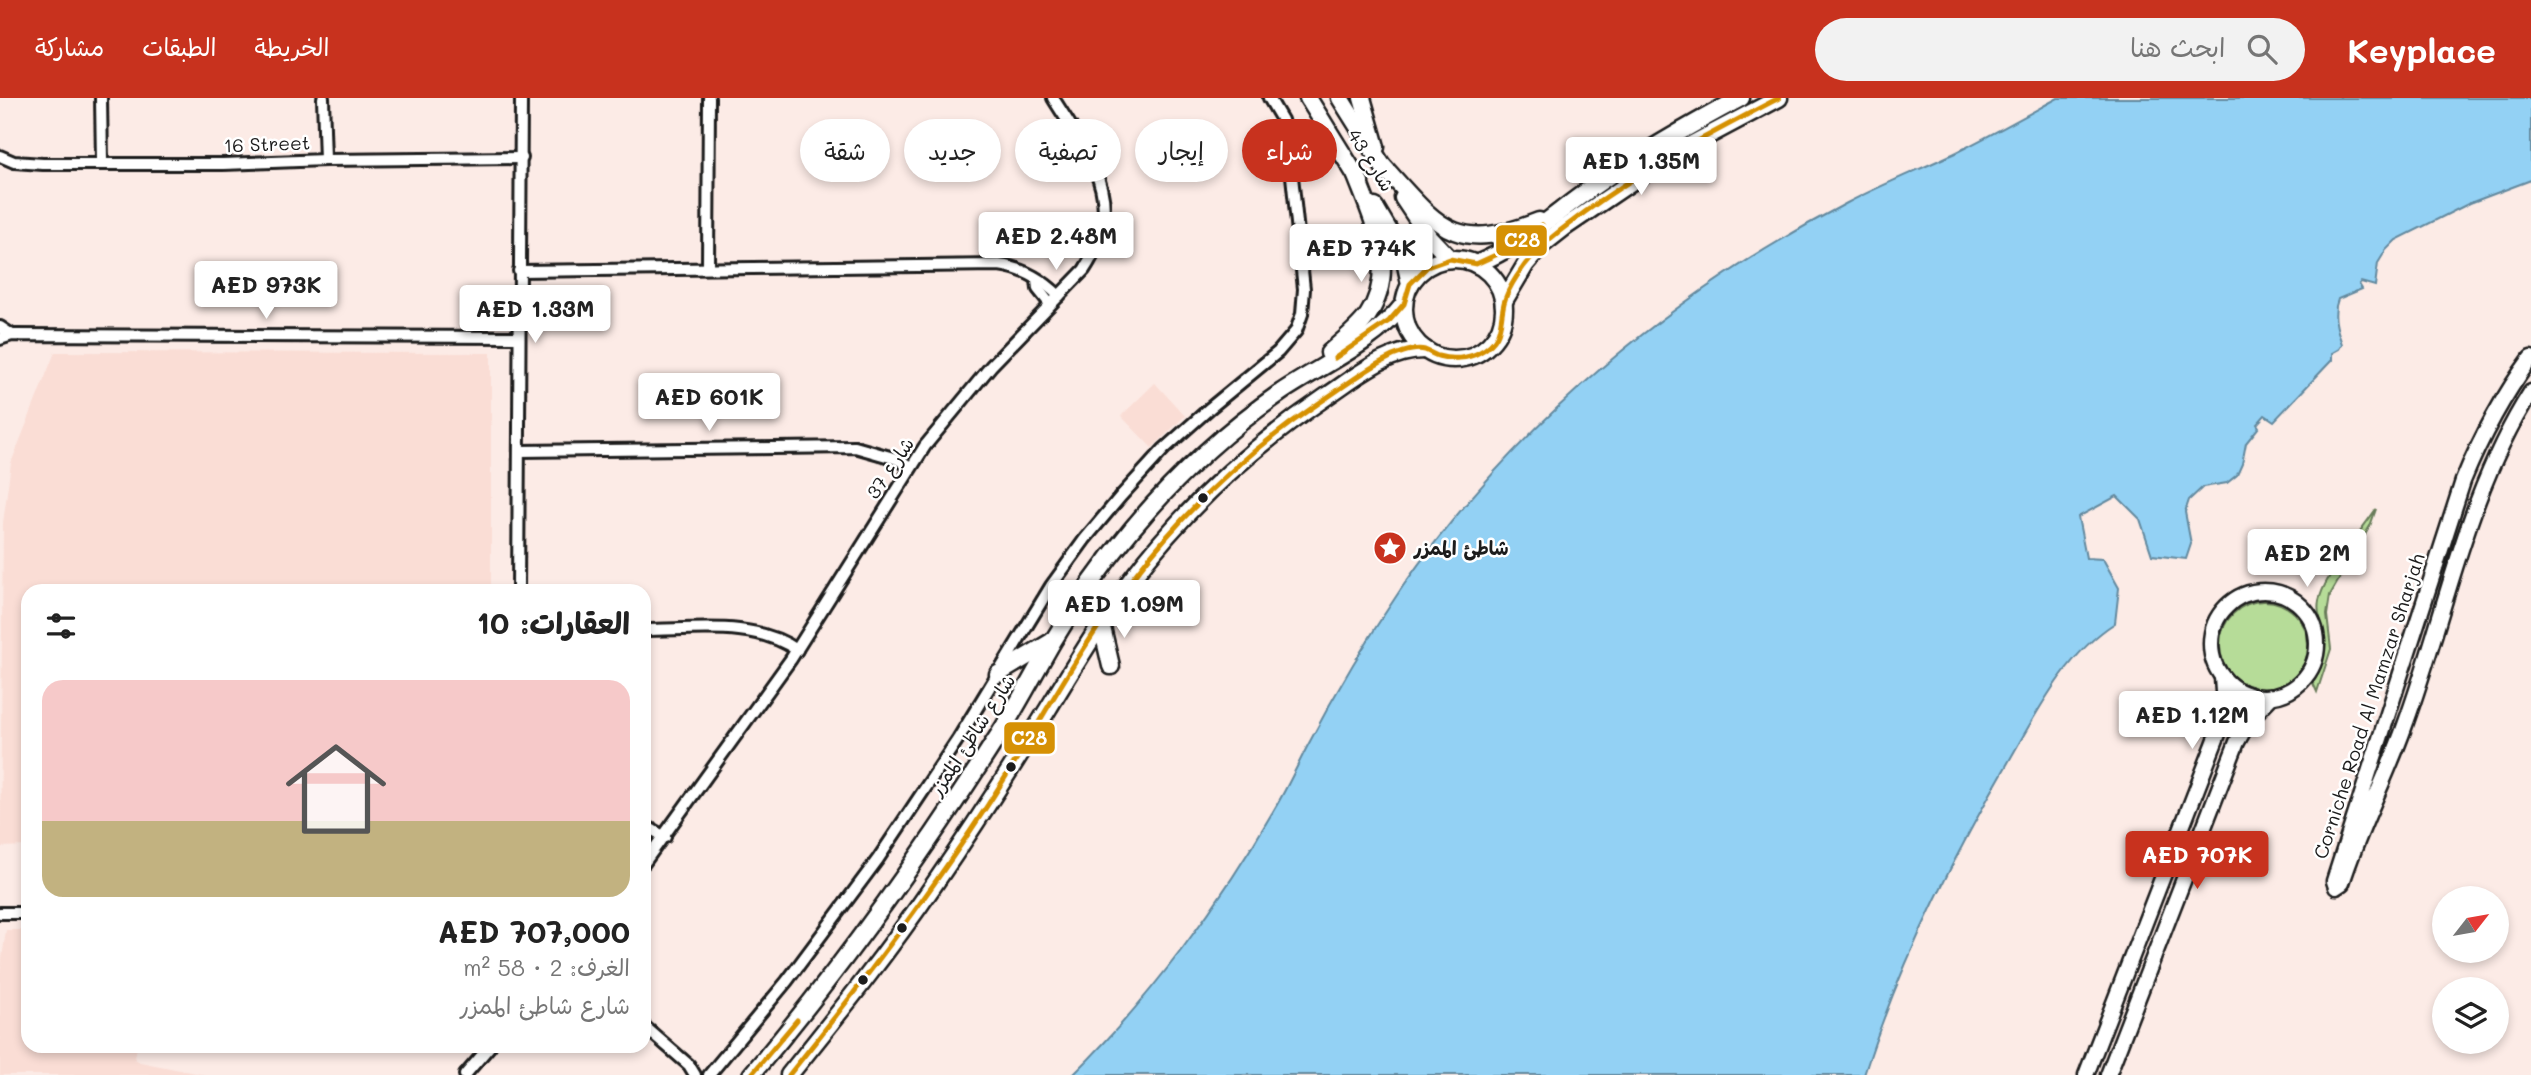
<!DOCTYPE html>
<html lang="ar">
<head>
<meta charset="utf-8">
<style>
  body { margin:0; font-family:Mali,"Playpen Sans Arabic",sans-serif; background:#f2f2f2; color:#222; direction:rtl; height:100vh; display:flex; flex-direction:column; font-size:26px; white-space:nowrap }
  * { box-sizing:border-box; margin:0 }
  p { font-size:23px; color:#767676 }
  .icon { flex:none; width:38px; height:38px; fill:none; stroke:currentColor; stroke-width:2; stroke-linecap:round; stroke-linejoin:round }
  .map { position:relative; flex:1; overflow:hidden; direction:ltr }
  .drawer { position:absolute; left:21px; top:486px; width:630px; height:469px; display:flex; flex-direction:column; background:#fff; border-radius:21px; box-shadow:0 4px 10px #0003; direction:rtl }
  .drawer>* { flex:none }
  .hud { position:absolute; left:672px; top:21px; width:665px; height:63px; direction:rtl; display:flex; gap:14px }
  .needle { width:46px; rotate:59deg }
  .fabs { position:absolute; left:2432px; top:788px; display:grid; gap:14px }
  .fabs a { display:grid; place-items:center; width:77px; height:77px; border-radius:50%; background:#fff; box-shadow:0 4px 10px #0003; font-size:35px }
  .price { position:absolute; translate:-50% -60px; padding:0 16px; border-radius:7px; background:#fff; color:#222; font-size:23px; line-height:46px; filter:drop-shadow(0 2px 4px #0008) }
  .price::after { content:''; position:absolute; left:50%; top:42px; width:21px; height:16px; margin-left:-10px; background:inherit; clip-path:polygon(0 0,100% 0,50% 100%) }
  .price.current { background:#c8321e; color:#fff }
  ul { padding:0; list-style:none }
  li { display:grid; align-content:center; gap:14px; height:371px; padding:0 21px }
  li span { display:grid; place-items:center; height:217px; border-radius:21px; color:#555 }
  li>.icon { margin-inline-start:auto }
  span .icon { width:126px; height:126px; fill:#fffc; stroke-width:1 }
  li b { font-size:30px }
  h2 { display:flex; justify-content:space-between; align-items:center; height:84px; padding:0 21px; font-size:30px }
  .tag { padding:0 24px; border-radius:32px; background:#fff; box-shadow:0 4px 10px #0003; font-size:24px; line-height:63px }
  .tag.current { background:#c8321e; color:#fff }
  header { display:flex; align-items:center; gap:42px; box-sizing:border-box; height:98px; padding:0 35px; background:#c8321e; color:#fff }
  header strong { font-size:33px }
  nav { display:flex; gap:38px; margin-inline-start:auto; font-size:24px }
  .search { width:490px; height:63px; background:#f2f2f2; display:flex; align-items:center; gap:18px; box-sizing:border-box; padding:0 24px; border-radius:38px; color:#767676; font-size:26px }
  .map>svg:first-child { display:block }
</style>
</head>
<body>
<header>
<strong>Keyplace</strong>
<div class="search"><svg class="icon" aria-label="search" viewBox="0 0 24 24"><circle cx="10" cy="10" r="6"/><path d="M15 15l6 6"/></svg>ابحث هنا</div>
<nav><a>الخريطة</a><a>الطبقات</a><a>مشاركة</a></nav>
</header>
<div class="map">
<svg width="2531" height="977" viewBox="0 0 2531 977">
  <rect width="100%" height="100%" fill="#fcebe6"/>
  <filter id="ink" filterUnits="userSpaceOnUse"><feTurbulence type="fractalNoise" baseFrequency=".0143" numOctaves="2"/><feDisplacementMap in="SourceGraphic" scale="14" xChannelSelector="R" yChannelSelector="G"/><feConvolveMatrix kernelMatrix="1 2 1 2 8 2 1 2 1" color-interpolation-filters="sRGB"/></filter>
  <g filter="url(#ink)">
    <g fill="#faddd5">
      <path d="M55,254l436,1v238l-463,1v254l-28,1 3,-324 8,-60z"/>
      <path d="M1155,285l30,33 -33,32 -31,-32z"/>
      <path d="M6,832h22v116l109,1 -2,12 5,3 65,13h-205v-103z"/>
    </g>
    <g fill="#b6dc98" stroke="#697c5a" stroke-width="2">
      <path d="M2376,411l-6,17 -40,69 -3,20 4,34 -14,43 -5,-11c7,-11 15,-27 13,-41 -2,-14 -10,-29 -5,-43 7,-24 40,-65 56,-88z"/>
      <circle cx="2264" cy="547" r="44"/>
    </g>
    <path fill="#93d1f4" stroke="#63899e" stroke-width="2" d="M2058,0h473v82l-61,23 -74,37 -10,10 -8,13 -3,23 -14,-4 -2,2 3,5 -24,10c-6,15 -1,31 4,45l-3,5 -7,4v7l-58,61 -9,-6 -8,9 2,3 -13,16 -4,21 -5,11 -10,8 -24,4 -14,13 -4,12 6,32 -5,15 -34,-4 -12,-36 -23,-23 -39,21 8,41 17,1 16,29 -4,35c-49,31 -78,89 -106,138 -58,100 -110,204 -145,314h-791c76,-75 149,-174 202,-267 12,-20 22,-42 33,-63 28,-54 61,-109 95,-159 114,-163 269,-292 444,-383 36,-19 74,-34 110,-51 34,-17 68,-36 101,-54z"/>
    <g fill="none" stroke-linecap="round" stroke-linejoin="round">
      <defs>
        <g id="minor">
          <path d="M101,0l1,64"/>
          <path d="M323,0l2,62"/>
          <path d="M0,58l14,6 29,2h180l102,-4 197,-2"/>
          <path d="M708,170l1,-170"/>
          <path d="M519,173l480,-6c23,3 44,15 60,31"/>
          <path d="M1037,182l1,9 12,15"/>
          <path d="M0,229l12,8"/>
          <path d="M0,241l12,-4 507,2"/>
          <path d="M519,353l336,-4 42,12 14,8"/>
          <path d="M518,494l3,-494"/>
          <path d="M644,532c51,0 110,-10 153,20"/>
          <path d="M644,730l7,1 14,8"/>
          <path d="M644,765l147,-204 134,-213 66,-80 93,-96c45,-68 5,-114 -31,-172"/>
          <path d="M0,815h28"/>
          <path d="M644,928l45,39 6,10"/>
          <path d="M465,977l25,-29"/>
          <path d="M709,977l78,-94 91,-122 80,-120 93,-153 34,-47 36,-43 43,-47 46,-41 68,-56 18,-21 6,-17 2,-25 -15,-141 -7,-28 -13,-22"/>
        </g>
        <g id="tertiary">
          <path d="M2531,260c-28,38 -50,79 -68,123l-129,400 2,6 6,-4c17,-54 44,-104 63,-158 41,-112 61,-231 126,-333"/>
          <circle cx="2264" cy="546" r="53"/>
          <path d="M2086,977l132,-341 6,-27 -2,-30"/>
          <path d="M2108,977l129,-333 13,-23 21,-22"/>
        </g>
        <g id="secondary">
          <path d="M1308,0l52,84"/>
          <path d="M1340,0l47,75"/>
          <path d="M1362,0l14,49"/>
          <path d="M1383,68c55,60 70,89 156,55"/>
          <path d="M1403,100l26,39 21,22"/>
          <path d="M1375,109l29,49 6,28"/>
          <circle cx="1454" cy="211" r="50"/>
          <path d="M1476,166c46,-18 81,-53 121,-80 46,-32 95,-60 144,-86"/>
          <path d="M1504,203l22,-37 16,-19 23,-18 103,-70 111,-59"/>
          <path d="M1329,255c13,-12 29,-24 39,-38 30,-45 5,-95 -12,-139"/>
          <path d="M1101,525l10,43"/>
          <path d="M998,576l53,-32"/>
          <path d="M751,977c92,-108 173,-223 249,-342 19,-30 35,-61 53,-92 23,-39 50,-77 79,-112 43,-51 93,-98 148,-136 41,-28 93,-49 124,-89"/>
          <path d="M789,977c50,-62 99,-123 144,-189 40,-58 78,-117 115,-177 27,-44 53,-88 83,-129 54,-72 122,-134 196,-184 30,-20 61,-47 99,-46"/>
        </g>
      </defs>
      <use href="#minor" stroke="#1c1c1c" stroke-width="16"/>
      <use href="#tertiary" stroke="#1c1c1c" stroke-width="19"/>
      <use href="#secondary" stroke="#1c1c1c" stroke-width="21"/>
      <use href="#minor" stroke="#fff" stroke-width="10"/>
      <use href="#tertiary" stroke="#fff" stroke-width="14"/>
      <use href="#secondary" stroke="#fff" stroke-width="16"/>
      <defs>
        <g id="bus-1">
          <path d="M1335,260l54,-37 15,-17 6,-20 17,-17 23,-8 26,5 37,-17 29,-22"/>
          <path d="M751,977l46,-55"/>
          <path d="M789,977c70,-87 137,-176 198,-269 49,-75 91,-156 145,-227 53,-69 118,-130 190,-178 20,-13 40,-29 61,-40 10,-6 30,-14 42,-11 1,0 11,6 13,6 13,4 30,3 42,-4 24,-13 19,-28 24,-49 4,-16 19,-37 30,-49 15,-17 34,-29 51,-42 61,-45 127,-79 194,-114"/>
        </g>
      </defs>
      <use href="#bus-1" stroke="#fff" stroke-width="10"/>
      <use href="#bus-1" stroke="#d69104" stroke-width="5"/>
    </g>
  </g>
  <defs>
    <symbol id="sight-disc" viewBox="-11 -11 22 22"><circle r="9.5" fill="#c8321e" stroke="#fff"/><path d="M0-6L1.8-2.2L6-1.7L2.9 1.2L3.7 5.4L0 3.3L-3.7 5.4L-2.9 1.2L-6-1.7L-1.8-2.2Z" fill="#fff"/></symbol>
  </defs>
  <g fill-rule="evenodd">
    <use href="#sight-disc" x="1371" y="431" width="38" height="38"/>
  </g>
  <g fill="#1c1c1c" stroke="#fff" stroke-width="2.5">
    <circle cx="1203" cy="400" r="6"/>
    <circle cx="1011" cy="669" r="6"/>
    <circle cx="902" cy="830" r="6"/>
    <circle cx="863" cy="882" r="6"/>
  </g>
  <g text-anchor="middle" stroke-width="5" stroke-linejoin="round" paint-order="stroke">
    <g font-size="19" fill="#1c1c1c" stroke="#fff">
      <text transform="translate(267 46) rotate(-2)" y="7">16 Street</text>
      <text transform="translate(1371 62) rotate(58)" y="7">شارع 43</text>
      <text transform="translate(890 370) rotate(-56)" y="7">شارع 37</text>
      <text transform="translate(2369 608) rotate(-72)" y="7">Corniche Road Al Mamzar Sharjah</text>
      <text transform="translate(972 637) rotate(-57)" y="7">شارع شاطئ الممزر</text>
    </g>
    <g font-size="19" font-weight="bold" fill="#1c1c1c" stroke="#fff" text-anchor="start">
      <text x="1414" y="457">شاطئ الممزر</text>
    </g>
  </g>
  <g stroke="#fff" stroke-width="2.5">
    <rect x="1495" y="126" width="53" height="33" rx="7" fill="#d69104"/>
    <rect x="1003" y="623" width="53" height="34" rx="7" fill="#d69104"/>
  </g>
  <g font-size="19" text-anchor="middle" font-weight="bold" fill="#fff">
    <text x="1522" y="149">C28</text>
    <text x="1029" y="647">C28</text>
  </g>
</svg>
<div class="fabs">
<a><svg class="needle" viewBox="-14 -14 28 28"><path d="M0-13l5 13h-10z" fill="#e53935"/><path d="M0 13l5-13h-10z" fill="#767676"/></svg></a>
<a><svg class="icon" aria-label="layers" viewBox="0 0 24 24"><path d="M12 4l9 5-9 5-9-5zM3 14l9 5 9-5"/></svg></a>
</div>
<b class="price" style="left:1641px;top:99px">AED 1.35M</b>
<b class="price" style="left:1056px;top:174px">AED 2.48M</b>
<b class="price" style="left:1361px;top:186px">AED 774K</b>
<b class="price" style="left:266px;top:223px">AED 973K</b>
<b class="price" style="left:535px;top:247px">AED 1.33M</b>
<b class="price" style="left:709px;top:335px">AED 601K</b>
<b class="price" style="left:2307px;top:491px">AED 2M</b>
<b class="price" style="left:1124px;top:542px">AED 1.09M</b>
<b class="price" style="left:2192px;top:653px">AED 1.12M</b>
<b class="price current" style="left:2197px;top:793px">AED 707K</b>
<div class="hud">
<a class="tag current">شراء</a>
<a class="tag">إيجار</a>
<a class="tag">تصفية</a>
<a class="tag">جديد</a>
<a class="tag">شقة</a>
</div>
<section class="drawer">
<h2>العقارات: 10<svg class="icon" aria-label="filters" viewBox="0 0 24 24"><path d="M4 7h16M4 17h16"/><circle cx="9" cy="7" r="2"/><circle cx="15" cy="17" r="2"/></svg></h2>
<ul>
<li><span style="background:linear-gradient(#f6c9c9 65%,#c2b280 0)"><svg class="icon" aria-label="home" viewBox="0 0 24 24"><path d="M3 11l9-7 9 7M6 9v11h12V9"/></svg></span><div><b>AED 707,000</b><p>الغرف: 2 · 58 m²</p><p>شارع شاطئ الممزر</p></div></li>
</ul>
</section>
</div>
</body>
</html>
